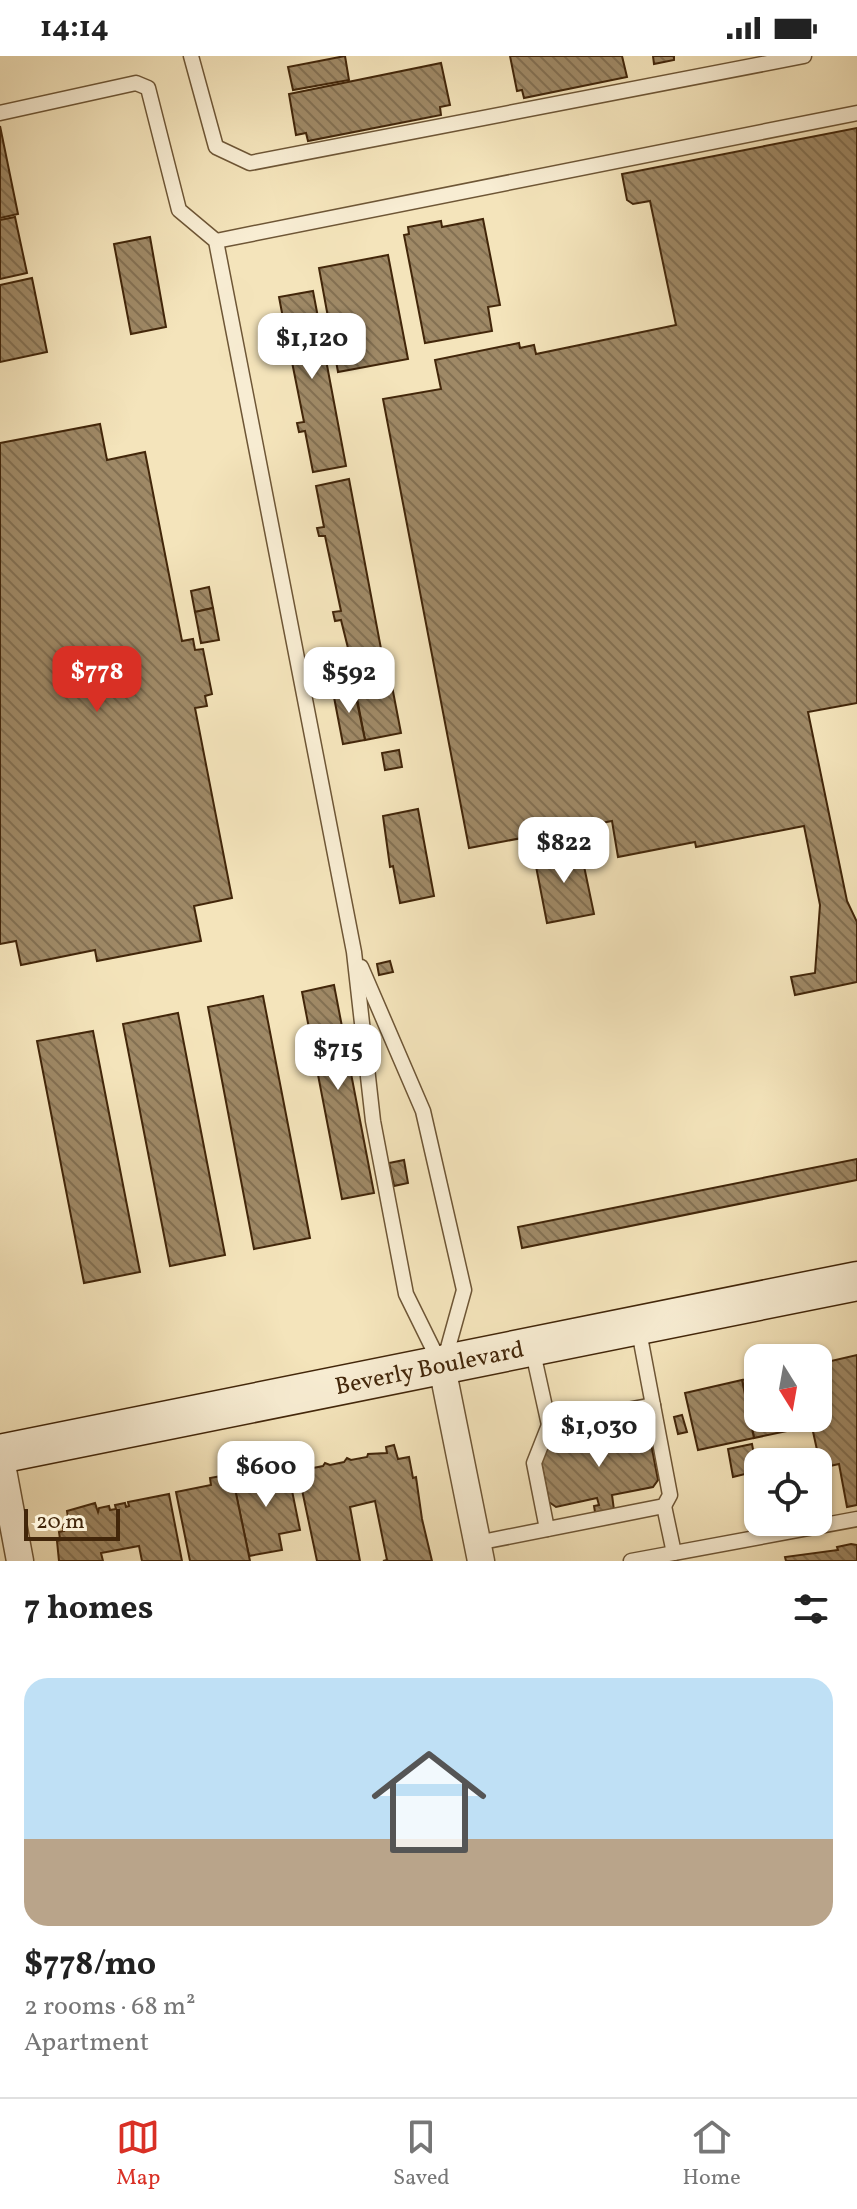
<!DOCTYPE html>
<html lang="en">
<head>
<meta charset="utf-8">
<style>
  body { margin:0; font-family:Vollkorn,serif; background:#f6f6f6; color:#222; height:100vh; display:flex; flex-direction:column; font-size:30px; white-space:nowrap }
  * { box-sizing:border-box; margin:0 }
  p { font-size:26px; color:#767676 }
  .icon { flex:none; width:44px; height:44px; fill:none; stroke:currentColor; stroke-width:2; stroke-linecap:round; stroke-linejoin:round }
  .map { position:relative; height:1505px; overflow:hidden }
  .side { display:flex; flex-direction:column; background:#fff; flex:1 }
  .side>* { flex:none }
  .needle { width:52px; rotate:169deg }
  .tools { position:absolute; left:744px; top:1288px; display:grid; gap:16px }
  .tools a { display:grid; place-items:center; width:88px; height:88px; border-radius:16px; background:#fff; box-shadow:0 2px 6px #0004; font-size:40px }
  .scale { position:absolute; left:24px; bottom:20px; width:96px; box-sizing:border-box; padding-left:8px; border:4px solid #42260a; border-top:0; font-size:22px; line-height:28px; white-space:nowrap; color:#42260a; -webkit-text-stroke:6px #f8edd3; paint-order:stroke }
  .price { position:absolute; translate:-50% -68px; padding:0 18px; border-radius:16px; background:#fff; color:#222; font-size:26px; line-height:52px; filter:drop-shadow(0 2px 4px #0008) }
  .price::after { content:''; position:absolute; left:50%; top:48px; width:24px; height:18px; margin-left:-12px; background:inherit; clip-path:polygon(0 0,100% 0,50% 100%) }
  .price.active { background:#d93025; color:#fff }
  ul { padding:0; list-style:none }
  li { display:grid; align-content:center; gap:16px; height:424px; padding:0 24px }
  li span { display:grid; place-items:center; height:248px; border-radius:24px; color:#555 }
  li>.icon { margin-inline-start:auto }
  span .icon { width:144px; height:144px; fill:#fffc; stroke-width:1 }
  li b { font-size:34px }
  h2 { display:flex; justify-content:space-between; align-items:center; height:96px; padding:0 24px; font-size:34px }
  .status { display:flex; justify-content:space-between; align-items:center; height:56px; padding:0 40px; background:#fff; direction:ltr }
  .status svg { height:22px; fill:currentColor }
  .dock { display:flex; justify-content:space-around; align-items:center; height:112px; border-top:2px solid #e0e0e0; background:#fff; font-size:22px; color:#767676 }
  .dock a { display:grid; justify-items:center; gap:4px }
  .dock .active { color:#d93025 }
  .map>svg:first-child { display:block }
</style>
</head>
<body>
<div class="status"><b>14:14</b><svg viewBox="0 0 49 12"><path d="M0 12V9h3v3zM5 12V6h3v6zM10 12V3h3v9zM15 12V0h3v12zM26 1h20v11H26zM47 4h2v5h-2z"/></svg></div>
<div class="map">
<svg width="857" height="1505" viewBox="0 0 857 1505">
  <defs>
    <pattern id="building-back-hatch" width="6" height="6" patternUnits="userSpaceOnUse" patternTransform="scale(2)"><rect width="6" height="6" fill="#9f8966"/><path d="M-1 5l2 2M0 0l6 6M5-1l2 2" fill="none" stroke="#837052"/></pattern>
  </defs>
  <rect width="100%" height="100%" fill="#f4e4bb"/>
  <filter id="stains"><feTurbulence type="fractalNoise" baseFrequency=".0025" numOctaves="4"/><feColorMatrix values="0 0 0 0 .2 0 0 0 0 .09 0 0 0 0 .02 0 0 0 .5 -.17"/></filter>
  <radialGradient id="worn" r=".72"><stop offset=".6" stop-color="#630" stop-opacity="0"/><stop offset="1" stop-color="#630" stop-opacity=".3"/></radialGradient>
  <g fill="url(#building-back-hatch)" stroke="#42260a" stroke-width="2">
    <path d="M345,0l4,24 -56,10 -5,-23z"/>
    <path d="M510,0h112l5,21 -103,21 -2,-8 -5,1z"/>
    <path d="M653,0h21v4l-20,4z"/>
    <path d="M441,7l9,42 -10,2 1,8 -133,26 -2,-8 -10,2 -7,-41z"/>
    <path d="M0,70l18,88 -18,4z"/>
    <path d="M857,72v575l-49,9 39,189 10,21v60l-62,13 -4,-18 24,-4 5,-68 -16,-79 -108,21 -1,-5 -77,15 -6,-36 -143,27 -86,-449 58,-10 -6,-29 84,-17 1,5 14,-3 2,9 140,-29 -26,-124 -17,3 -6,-4 -5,-26z"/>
    <path d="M15,161l12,56 -27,6v-59z"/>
    <path d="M483,163l17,86 -12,2 4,24 -67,12 -21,-108 5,-1 -1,-7 33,-6 1,6z"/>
    <path d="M150,181l16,90 -35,7 -17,-90z"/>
    <path d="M388,199l20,104 -70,13 -19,-104z"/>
    <path d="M32,222l15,74 -47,10v-77z"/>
    <path d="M313,235l33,175 -33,6 -8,-41 -6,1 -2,-9 7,-1 -15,-75 -6,1 -1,-8 5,-1 -8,-42z"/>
    <path d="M100,368l7,36 38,-8 37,189 11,-2 2,11 8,-1 9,45 -7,2 2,10 -12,2 37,190 -38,8 7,35 -104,20 -2,-11 -74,15 -5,-24 -16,3v-501z"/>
    <path d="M349,423l33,175 -31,6 -10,-40 -6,1 -2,-9 8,-1 -16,-75h-6l-2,-8 7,-1 -8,-41z"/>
    <path d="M209,531l4,21 -18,4 -4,-21z"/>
    <path d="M213,552l6,32 -18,3 -6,-31z"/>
    <path d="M391,625l10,52 -36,7 -10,-52z"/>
    <path d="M353,627l12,57 -22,4 -10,-52 13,-2 -1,-5z"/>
    <path d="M399,694l3,17 -17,3 -3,-17z"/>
    <path d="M418,753l16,87 -34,7 -7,-37 -3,1 -7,-51z"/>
    <path d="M580,791l14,67 -47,9 -13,-67z"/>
    <path d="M390,905l3,11 -14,3 -2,-11z"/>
    <path d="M334,929l40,208 -32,6 -40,-207z"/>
    <path d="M263,940l47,242 -56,11 -46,-242z"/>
    <path d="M178,957l47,242 -55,11 -47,-242z"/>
    <path d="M93,975l47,241 -56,11 -47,-242z"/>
    <path d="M857,1103v21l-335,68 -4,-21z"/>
    <path d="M404,1104l4,23 -14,3 -5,-23z"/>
    <path d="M857,1299v150l-10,2 -8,-43 -18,4 -11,-50h8v-54z"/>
    <path d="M758,1321v41h52l1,8 -57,12 -12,-58z"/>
    <path d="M742,1324l12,58 -56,12 -13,-57z"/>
    <path d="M682,1359l5,17 -9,2 -4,-17z"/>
    <path d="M641,1372l8,5 9,47 -5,7 -41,8 2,15 -13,3 -6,-1 -1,-6 5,-1 -2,-7 -41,9 -7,-5 -9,-46 4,-8z"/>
    <path d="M752,1388l5,27 -24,6 -5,-28z"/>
    <path d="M394,1389l4,14 11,-2 4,21 3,-1 6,42 10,42h-49l4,-1 -12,-59 -25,6 10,54h-43l-19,-90 6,-4 4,2 15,-3 2,-3 5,2 14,-3 3,-4 4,2 16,-3 1,-3 19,-1 -1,-6z"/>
    <path d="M287,1410l13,64 -21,4 3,16 -33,6 -16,-76h5l-1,-5 23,-4v5l5,-1 -1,-5z"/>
    <path d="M232,1418l18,87h-60l-14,-69 35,-7 -1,-7z"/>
    <path d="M169,1438l13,67h-40l-3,-15 -38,7 2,8h-44l-2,-20 8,-2h-5l-1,-7 5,-1 -2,-6 7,-1 -2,-13 28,-8 3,9 1,-4 10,-2 1,4 6,-1 -1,-4 10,-2 1,4 3,-1 -1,-4z"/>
    <path d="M851,1488l6,1v16h-71l-1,-4 53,-7 -1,-3z"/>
  </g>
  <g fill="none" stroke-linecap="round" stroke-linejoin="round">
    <defs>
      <g id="service">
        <path d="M191,0l25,91 34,16 554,-107"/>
        <path d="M0,57l136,-30 12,5 31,122 37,31 138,711 19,169 33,173 34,69"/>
        <path d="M216,185l641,-128"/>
        <path d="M361,911l62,144 41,179 -20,72"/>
        <path d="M532,1292l17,77"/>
        <path d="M664,1450l10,47"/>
        <path d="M547,1473l-13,-66 15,-38 104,-20"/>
        <path d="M477,1487l187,-37 6,-11 -32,-169"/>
        <path d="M631,1505l226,-42"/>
      </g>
      <g id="minor">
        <path d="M442,1311l39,194"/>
        <path d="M0,1398l20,107"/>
      </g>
      <g id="secondary">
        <path id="s1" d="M0,1398l857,-173"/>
      </g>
    </defs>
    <use href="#service" stroke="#6e5636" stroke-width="17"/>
    <use href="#minor" stroke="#6e5636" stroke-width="29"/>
    <use href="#secondary" stroke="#42260a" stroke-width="41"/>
    <use href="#service" stroke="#f8edd3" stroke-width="14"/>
    <use href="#minor" stroke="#f8edd3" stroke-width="26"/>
    <use href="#secondary" stroke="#f8edd3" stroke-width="38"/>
  </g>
  <g text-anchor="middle" stroke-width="7" stroke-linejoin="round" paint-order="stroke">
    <g font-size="24" fill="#42260a" stroke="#f8edd3">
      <text dy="8" stroke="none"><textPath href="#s1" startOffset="438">Beverly Boulevard</textPath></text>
    </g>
  </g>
  <rect width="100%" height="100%" filter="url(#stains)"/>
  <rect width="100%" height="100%" fill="url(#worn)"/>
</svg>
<div class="tools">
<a><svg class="needle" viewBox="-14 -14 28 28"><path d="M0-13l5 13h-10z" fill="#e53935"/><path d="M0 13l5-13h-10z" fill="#767676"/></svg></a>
<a><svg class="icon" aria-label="locate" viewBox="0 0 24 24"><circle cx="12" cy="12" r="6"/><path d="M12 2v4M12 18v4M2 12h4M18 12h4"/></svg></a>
</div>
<div class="scale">20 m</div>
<b class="price" style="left:312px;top:325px">$1,120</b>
<b class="price active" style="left:97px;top:658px">$778</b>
<b class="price" style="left:349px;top:659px">$592</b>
<b class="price" style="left:564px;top:829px">$822</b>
<b class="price" style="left:338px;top:1036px">$715</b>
<b class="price" style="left:599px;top:1413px">$1,030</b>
<b class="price" style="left:266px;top:1453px">$600</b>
</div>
<section class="side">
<h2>7 homes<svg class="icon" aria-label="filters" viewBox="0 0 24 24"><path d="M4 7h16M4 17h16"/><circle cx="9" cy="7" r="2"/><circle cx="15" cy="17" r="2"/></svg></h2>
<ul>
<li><span style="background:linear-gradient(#bfe0f5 65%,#b9a48a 0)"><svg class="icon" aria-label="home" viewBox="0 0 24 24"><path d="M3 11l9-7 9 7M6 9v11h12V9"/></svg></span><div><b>$778/mo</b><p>2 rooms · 68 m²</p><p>Apartment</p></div></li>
</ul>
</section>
<nav class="dock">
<a class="active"><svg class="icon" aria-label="map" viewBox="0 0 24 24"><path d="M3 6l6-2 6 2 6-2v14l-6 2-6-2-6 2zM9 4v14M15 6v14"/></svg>Map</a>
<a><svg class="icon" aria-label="saved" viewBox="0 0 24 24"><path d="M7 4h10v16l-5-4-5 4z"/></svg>Saved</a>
<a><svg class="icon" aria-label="home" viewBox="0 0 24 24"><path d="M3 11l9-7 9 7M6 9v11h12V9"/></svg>Home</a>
</nav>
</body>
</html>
